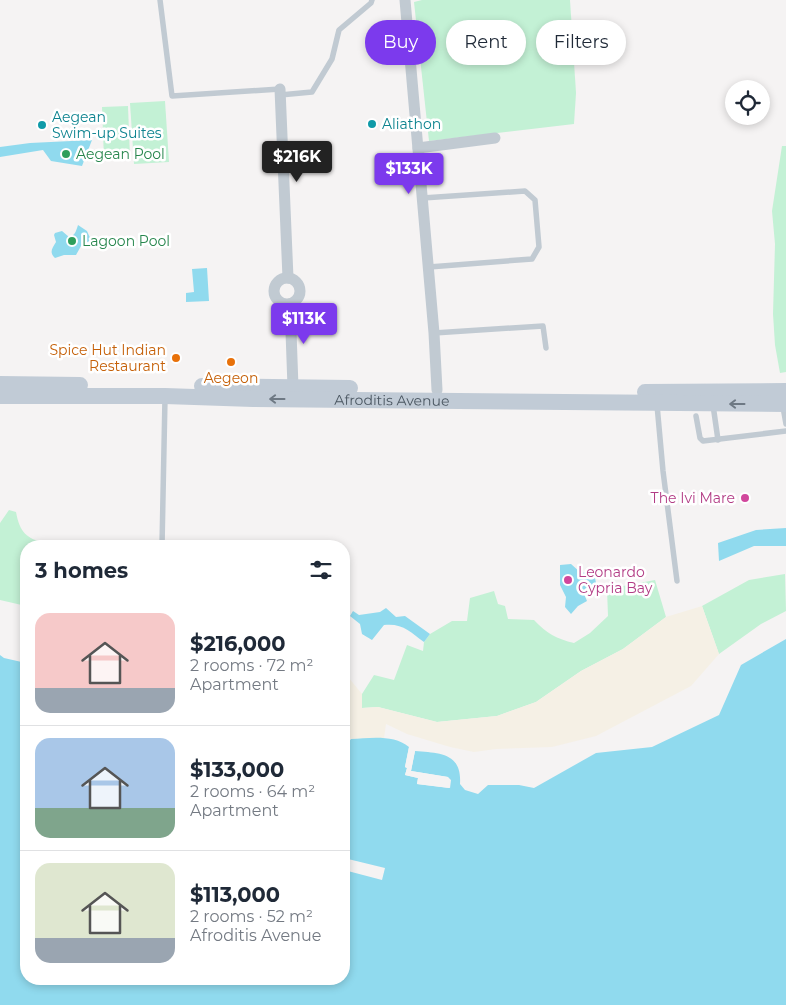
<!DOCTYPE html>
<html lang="en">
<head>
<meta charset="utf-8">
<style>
  body { margin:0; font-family:Montserrat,sans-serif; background:#f6f6f7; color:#1f2937; height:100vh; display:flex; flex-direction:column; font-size:19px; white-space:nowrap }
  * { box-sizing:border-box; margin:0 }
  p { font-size:16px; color:#747a83 }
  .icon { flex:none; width:28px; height:28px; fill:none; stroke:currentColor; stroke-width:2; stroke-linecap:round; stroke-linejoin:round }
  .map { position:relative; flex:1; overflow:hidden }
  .panel { position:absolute; left:20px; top:540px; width:330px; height:445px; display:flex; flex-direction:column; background:#fff; border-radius:20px; box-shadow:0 2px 8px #0003 }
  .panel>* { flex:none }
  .hud { position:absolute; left:365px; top:20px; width:345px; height:45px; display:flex; gap:10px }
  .tools { position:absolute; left:725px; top:80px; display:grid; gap:10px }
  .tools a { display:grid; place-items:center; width:45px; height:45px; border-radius:50%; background:#fff; box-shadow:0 2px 8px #0003; font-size:25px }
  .price { position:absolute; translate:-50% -42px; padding:0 11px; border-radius:5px; background:#7c3aed; color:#fff; font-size:16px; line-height:32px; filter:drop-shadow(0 1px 2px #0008) }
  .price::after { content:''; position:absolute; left:50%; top:30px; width:15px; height:11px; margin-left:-8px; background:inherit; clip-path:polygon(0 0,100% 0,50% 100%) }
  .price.current { background:#222; color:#fff }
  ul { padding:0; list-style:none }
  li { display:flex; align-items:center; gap:15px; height:125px; padding:0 15px }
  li+li { border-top:1px solid #e0e1e3 }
  li span { display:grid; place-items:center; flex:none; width:140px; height:100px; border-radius:15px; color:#555 }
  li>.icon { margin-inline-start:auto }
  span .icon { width:60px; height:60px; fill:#fffc; stroke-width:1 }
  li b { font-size:21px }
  h2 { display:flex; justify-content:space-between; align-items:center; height:60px; padding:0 15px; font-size:21px }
  .pill { padding:0 18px; border-radius:22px; background:#fff; box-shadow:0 2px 8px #0003; font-size:18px; line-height:45px }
  .pill.current { background:#7c3aed; color:#fff }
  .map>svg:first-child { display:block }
</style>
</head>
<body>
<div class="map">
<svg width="786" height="1005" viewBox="0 0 786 1005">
  <rect width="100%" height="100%" fill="#f5f3f3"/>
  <g fill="#c3f1d5">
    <path d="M422,0h148l6,93 -2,31 -145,17 -15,-139z"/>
    <path d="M165,101l4,61 -35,2 -4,-61z"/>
    <path d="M128,106l2,52 -26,1 -2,-52z"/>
    <path d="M782,146h4v226l-6,1 -5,-28 -2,-31 2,-70 -3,-33z"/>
    <path d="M9,510l7,2c4,21 10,26 31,32v2h-21v60l-26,-6v-77z"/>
    <path d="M785,574l1,37 -25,13 -42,30 -17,-48 47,-26z"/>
    <path d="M655,580l11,37 -43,32 -42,22 -45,31 -39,14 -60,6 -59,-15 -16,1v-14l12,-19 20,5 13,-35 16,6 1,-9 6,-8 22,-13h15l3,-23 24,-7 4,13 7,2 3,13 26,1c12,13 23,19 40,23l16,-10 18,-17 -1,-27z"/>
  </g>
  <path fill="#f5f0e5" d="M702,606l17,48 -28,32 -95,50 -44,11 -56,2 -22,3 -24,-5 -43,-13 -21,-10 -2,14 -33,1 -7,-12v-55l18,22v14l16,-1 59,15 60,-6 39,-14 45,-31 42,-22 43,-32z"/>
  <g fill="#90daee">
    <path d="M92,140l-10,26 -31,-5 -8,-11 -43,7v-10l30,-4z"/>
    <path d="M78,225l9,6 4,9 -10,6 -5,9h-12l-9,3c-6,-6 -3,-9 1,-16l-2,-7 1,-2 7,-2 7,6c6,-1 7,-6 9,-12z"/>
    <path d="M207,268l2,33 -23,1v-9l8,-1 -2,-23z"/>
    <path d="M786,528v18h-32l-35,15 -1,-18 38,-13z"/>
    <path d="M571,564l10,9 9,-1 5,6 1,5 -12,11 3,7 -9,5 -7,8 -6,-7 1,-10 -6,-12v-20z"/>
    <path d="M386,608l10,9 9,-1 25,18 -6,8c-14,-10 -21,-19 -40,-17l-12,15 -10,-6 -2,-10 -10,-8 3,-5 6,4 21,-3z"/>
    <path d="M786,639v366h-786v-350l4,3 22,5v316h318v-109l38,10 3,-12 -37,-9 -4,-7v-104l7,-9c18,-1 43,-5 58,8l-4,20 2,1 -2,7 13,3 -1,6 32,4 -1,-11 -37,-6 4,-20c25,2 47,2 45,33l5,6 13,4 10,-9h31l15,3 62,-35 56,-6 67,-32 22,-50z"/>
  </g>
  <path fill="#f5f3f3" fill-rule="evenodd" d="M409,747l2,1 -3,17 1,3 4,-18 2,1 -4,20 37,6 3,3 -1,8 -33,-4 1,-6 -13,-3 2,-7 -2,-1zM409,771l2,2 36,6v6l-27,-3v-6l-12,-3z"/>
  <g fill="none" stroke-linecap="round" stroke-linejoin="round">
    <g stroke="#c1cad2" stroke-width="5.5">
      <path d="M160,0l12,96 108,-7"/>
      <path d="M280,95l32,-3 20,-33 7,-29 32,-27 1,-3"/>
      <path d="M423,198l102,-7 10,9 4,47 -7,12 -103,8"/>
      <path d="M434,333l109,-7 3,22"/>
      <path d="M657,405l6,66 14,110"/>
      <path d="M713,405l5,35"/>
      <path d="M783,407l3,17"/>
      <path d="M696,416l4,22 3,3 83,-10"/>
      <path d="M162,546l3,-148"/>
    </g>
    <g stroke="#c1cad2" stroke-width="11">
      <path d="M405,0l29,333 3,57"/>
      <path d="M280,89l8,189"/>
      <path d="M418,148l77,-10"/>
      <circle cx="287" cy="291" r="13"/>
      <path d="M290,304l3,83"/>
    </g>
    <g stroke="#c1cbd6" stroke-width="16">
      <path d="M0,384l80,1"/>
      <path d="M202,386l148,2"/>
      <path d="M645,392l141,-1"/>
      <path id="s1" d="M0,396h165l88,3 533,5"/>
    </g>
  </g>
  <defs><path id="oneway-shaft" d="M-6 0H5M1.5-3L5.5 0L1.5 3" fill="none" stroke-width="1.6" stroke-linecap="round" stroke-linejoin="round" transform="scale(1.25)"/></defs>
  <g stroke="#6e7984">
    <use href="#oneway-shaft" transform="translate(277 399) rotate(180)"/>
    <use href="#oneway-shaft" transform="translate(737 404) rotate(180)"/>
  </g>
  <g fill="#0f9aa8" stroke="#fff" stroke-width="2">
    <circle cx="372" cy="124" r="5"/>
    <circle cx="42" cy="125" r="5"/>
  </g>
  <g fill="#2e9e5b" stroke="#fff" stroke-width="2">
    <circle cx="66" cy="154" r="5"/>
    <circle cx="72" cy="241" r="5"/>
  </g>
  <g fill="#e8710a" stroke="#fff" stroke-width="2">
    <circle cx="176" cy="358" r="5"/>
    <circle cx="231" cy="362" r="5"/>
  </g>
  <g fill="#d1479c" stroke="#fff" stroke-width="2">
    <circle cx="745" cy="498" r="5"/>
    <circle cx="568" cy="580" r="5"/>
  </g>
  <g text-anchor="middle" stroke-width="5" stroke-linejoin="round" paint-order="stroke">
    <g font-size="14" fill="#0d838f" stroke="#fff" text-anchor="start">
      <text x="52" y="122">Aegean<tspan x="52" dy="16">Swim-up Suites</tspan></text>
      <text x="382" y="129">Aliathon</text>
    </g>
    <g font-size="14" fill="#27864d" stroke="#fff" text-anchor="start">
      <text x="76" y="159">Aegean Pool</text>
      <text x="82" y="246">Lagoon Pool</text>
    </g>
    <g font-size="14" fill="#c56008" stroke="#fff" text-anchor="end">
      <text x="166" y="355">Spice Hut Indian<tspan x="166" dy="16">Restaurant</tspan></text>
      <text x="231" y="383" text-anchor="middle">Aegeon</text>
    </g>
    <g font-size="14" fill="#4a5661" stroke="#fff">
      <text dy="5" stroke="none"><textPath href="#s1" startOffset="392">Afroditis Avenue</textPath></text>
    </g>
    <g font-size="14" fill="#b23c85" stroke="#fff" text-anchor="end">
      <text x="735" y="503">The Ivi Mare</text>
      <text x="578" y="577" text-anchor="start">Leonardo<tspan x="578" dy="16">Cypria Bay</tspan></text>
    </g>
  </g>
</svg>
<div class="tools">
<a><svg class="icon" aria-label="locate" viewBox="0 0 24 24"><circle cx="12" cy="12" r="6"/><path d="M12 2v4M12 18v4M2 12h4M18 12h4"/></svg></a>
</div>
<b class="price current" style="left:297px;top:183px">$216K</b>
<b class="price" style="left:409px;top:195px">$133K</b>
<b class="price" style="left:304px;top:345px">$113K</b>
<div class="hud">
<a class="pill current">Buy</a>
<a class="pill">Rent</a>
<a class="pill">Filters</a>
</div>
<section class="panel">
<h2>3 homes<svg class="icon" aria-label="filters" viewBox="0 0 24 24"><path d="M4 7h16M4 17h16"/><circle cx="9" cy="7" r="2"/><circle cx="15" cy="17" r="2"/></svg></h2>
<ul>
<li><span style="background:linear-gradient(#f6c9c9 75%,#9aa5b1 0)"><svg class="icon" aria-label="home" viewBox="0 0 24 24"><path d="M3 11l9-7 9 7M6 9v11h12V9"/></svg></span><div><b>$216,000</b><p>2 rooms · 72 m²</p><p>Apartment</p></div></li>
<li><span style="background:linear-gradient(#a9c7e8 70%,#7fa58c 0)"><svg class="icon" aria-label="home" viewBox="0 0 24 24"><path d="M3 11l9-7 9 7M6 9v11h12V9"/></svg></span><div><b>$133,000</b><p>2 rooms · 64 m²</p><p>Apartment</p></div></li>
<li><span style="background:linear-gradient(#dfe7d0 75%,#9aa5b1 0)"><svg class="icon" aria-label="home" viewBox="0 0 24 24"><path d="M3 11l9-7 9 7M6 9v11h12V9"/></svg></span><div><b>$113,000</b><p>2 rooms · 52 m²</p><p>Afroditis Avenue</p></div></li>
</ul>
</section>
</div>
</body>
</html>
